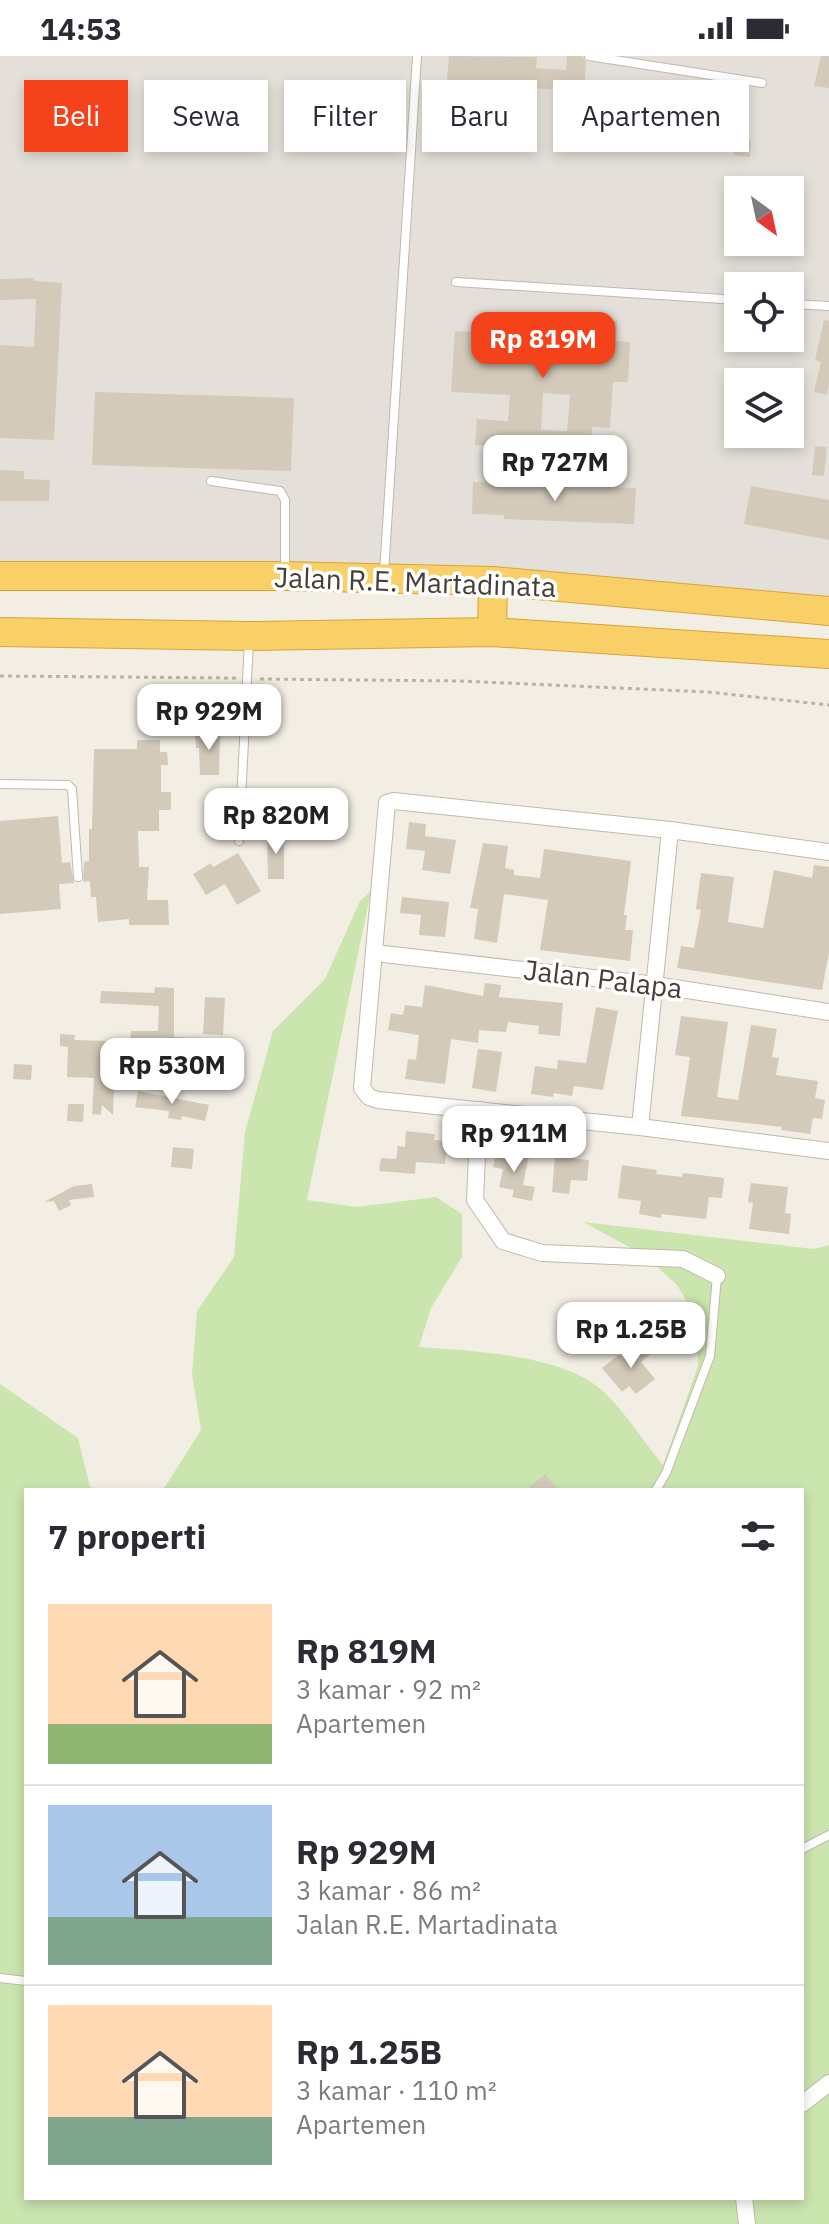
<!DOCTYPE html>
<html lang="id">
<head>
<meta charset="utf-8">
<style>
  body { margin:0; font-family:"IBM Plex Sans",sans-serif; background:#f2f2f3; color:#2b2b33; height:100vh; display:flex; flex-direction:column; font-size:30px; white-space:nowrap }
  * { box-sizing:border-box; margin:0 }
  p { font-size:26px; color:#7c7c81 }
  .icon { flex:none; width:44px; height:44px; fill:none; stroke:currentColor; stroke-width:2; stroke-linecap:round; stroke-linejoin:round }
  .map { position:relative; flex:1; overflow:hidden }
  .drawer { position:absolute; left:24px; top:1432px; width:780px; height:712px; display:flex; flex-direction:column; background:#fff; border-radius:0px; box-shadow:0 4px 12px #0003 }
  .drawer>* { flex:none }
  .hud { position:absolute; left:24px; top:24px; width:782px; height:72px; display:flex; gap:16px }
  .needle { width:52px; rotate:147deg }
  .controls { position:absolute; left:724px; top:120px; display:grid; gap:16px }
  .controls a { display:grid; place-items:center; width:80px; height:80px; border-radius:0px; background:#fff; box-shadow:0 4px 12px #0003; font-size:40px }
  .price { position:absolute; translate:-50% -68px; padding:0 18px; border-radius:16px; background:#fff; color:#222; font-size:26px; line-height:52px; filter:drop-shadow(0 2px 4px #0008) }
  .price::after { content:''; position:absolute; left:50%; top:48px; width:24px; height:18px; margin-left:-12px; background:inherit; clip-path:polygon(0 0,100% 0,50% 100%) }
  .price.current { background:#f4431a; color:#fff }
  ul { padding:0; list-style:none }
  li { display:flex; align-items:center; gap:24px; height:200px; padding:0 24px }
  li+li { border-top:2px solid #e1e1e2 }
  li span { display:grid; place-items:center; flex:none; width:224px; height:160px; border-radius:0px; color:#555 }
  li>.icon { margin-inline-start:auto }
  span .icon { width:96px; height:96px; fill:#fffc; stroke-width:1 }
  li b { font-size:34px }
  h2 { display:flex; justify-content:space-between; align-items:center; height:96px; padding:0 24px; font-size:34px }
  .pill { padding:0 28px; border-radius:0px; background:#fff; box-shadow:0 4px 12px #0003; font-size:28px; line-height:72px }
  .pill.current { background:#f4431a; color:#fff }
  .status { display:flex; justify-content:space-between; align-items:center; height:56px; padding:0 40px; background:#fff; direction:ltr }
  .status svg { height:22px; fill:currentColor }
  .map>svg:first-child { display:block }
</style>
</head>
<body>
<div class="status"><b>14:53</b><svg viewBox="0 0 49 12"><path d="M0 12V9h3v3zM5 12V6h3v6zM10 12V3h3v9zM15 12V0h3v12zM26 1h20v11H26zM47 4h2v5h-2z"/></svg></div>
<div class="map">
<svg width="829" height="2168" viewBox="0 0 829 2168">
  <rect width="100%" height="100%" fill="#f2eee4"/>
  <path fill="#e4e0d9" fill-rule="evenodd" d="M0,0h829v543l-30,-5 -353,-26 -446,1zM738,134h52v52h-52zM738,230h52v52h-52zM738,326h52v52h-52z"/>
  <path fill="#cae5ae" d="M371,835l-64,309 50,7 79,-10 26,17v43l-31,51 -12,39c52,4 146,7 185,45 22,21 39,49 59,73l35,-99 -2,-49 -19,-32 -33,-30 -61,-33 231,27 15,-4v979h-829v-840l78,54 12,49 7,3h-71v708h776v-708h-644l7,-3 36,-57 -9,-56 5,-63 37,-54 11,-125 28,-101 52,-52 35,-78z"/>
  <g fill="#d3caba" fill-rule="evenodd">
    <path d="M449,0l88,1 -1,11 30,2 1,-14h15l4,6 -2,30 -90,-7v5l-28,-2 -7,53 -23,-3 5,-35 4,1z"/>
    <path d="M821,0h8v32l-15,-2z"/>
    <path d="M735,83l16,1 -1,17 -16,-2z"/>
    <path d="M34,222v3l28,2 -8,157 -54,-2v-93l34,2 2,-48 -36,1v-21z"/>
    <path d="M517,260l32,1 -1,21 29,1 1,-20 39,2 -1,20 14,1 -2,40h-15l-3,46 -18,-1 -1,19 -57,-4 -1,6 -58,-3 2,-26 31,2 2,-26 -59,-3 4,-61 60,4zM543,337l27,2 -3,36 -26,-1z"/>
    <path d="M824,264l5,1v63l-2,11 -13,-3 7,-30 -6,-2z"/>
    <path d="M95,336l199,6 -3,73 -199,-6z"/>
    <path d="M815,390l12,1 -3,29 -12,-1z"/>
    <path d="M0,414l24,1v8l26,1 -1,21h-49z"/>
    <path d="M473,426l163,6 -2,36 -130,-5v-4l-32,-1z"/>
    <path d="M751,430l78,14v40l-85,-16z"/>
    <path d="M195,676h25l-1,43h-19l-1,-27h-3z"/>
    <path d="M137,684h23v12h7l1,13h-7v27h10v18h-12v21h-21l1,36h10l-2,33h21l1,25h-40v-6l-31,3 -2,-25h-5l-1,-16 -7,1 1,-20 5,-1v-32h3l2,-80h43z"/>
    <path d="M261,747l18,2 -3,26 -17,-2z"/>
    <path d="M58,760l4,47 8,-1 4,21 -15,1 2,25 -61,5v-93z"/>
    <path d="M409,766l17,2 -1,12 31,4 -6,34 -28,-4 3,-19 -19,-2z"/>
    <path d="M267,778h17v45h-16z"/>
    <path d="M483,787l25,3 -3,22 9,2v5l26,3 4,-29 87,12 -7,54h3l-2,15h8l-3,31 -90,-11 8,-50 -44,-6 -7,49 -23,-4 4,-30 -8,-1z"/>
    <path d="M238,797l23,38 -24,14 -12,-21 -19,11 -13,-21 18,-11 2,4z"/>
    <path d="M814,809l15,2v85l-7,38 -145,-22 4,-22 13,2 7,-38 -5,-1 5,-36 33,4 -6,45 35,6 11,-58 38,8z"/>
    <path d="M402,841l47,5 -4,35 -26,-2 2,-20 -21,-2z"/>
    <path d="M485,927l16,2 -2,12 64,6 -3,33 -22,-2 1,-8 -31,-4 -2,10 -27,-2 -1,13 -27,-4 -6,45 -40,-5 3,-20 8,1 3,-25 -31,-5 3,-17 12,2 2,-10 17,2 3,-22 58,11z"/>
    <path d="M155,931l19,1v49l29,1 -1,41 -37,-4 4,-26 -39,-4 1,-14h27l1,-25 -59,-3 1,-12 53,2z"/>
    <path d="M205,941l20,1 -2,37 -20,-1z"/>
    <path d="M596,951l22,4 -15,79 -29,-4 -2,10 -18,-3 -1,4 -22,-3 4,-28 22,3 1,-9 28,3z"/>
    <path d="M681,960l47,6 -11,75 21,3 13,-75 26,4 -5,28 7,1 -3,17 42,6 -3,17 10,2 -3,19 -9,-1 -3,16 -29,-4 1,-3 -101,-11 9,-59 -15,-2z"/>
    <path d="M60,978l15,1 -1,5 33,1 -2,44 9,1 -1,29 -11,-10 -1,10 -9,-1 2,-36 -27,-1 1,-30 -8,-1z"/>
    <path d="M478,993l24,3 -6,40 -24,-4z"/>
    <path d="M14,1008l18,1 -1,15 -18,-1z"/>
    <path d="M138,1035l71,14 -4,16 -23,-5 -1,4 -13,-2 1,-7 -34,-4z"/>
    <path d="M68,1048h16l-1,18 -16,-1z"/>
    <path d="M406,1075l29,3 -1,6 13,1 -2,23 -29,-2 -1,12 -36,-3 2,-13 15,1 2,-13 7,1z"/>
    <path d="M173,1091l21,2 -2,20 -21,-2z"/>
    <path d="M497,1093l32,7 -6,29 12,2 -3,14 -20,-4 2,-7 -15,-3 4,-18 -10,-2z"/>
    <path d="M555,1100l34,4 -2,21 -16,-1 -2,14 -17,-2z"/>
    <path d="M622,1109l35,5 -1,4 26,3 1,-4 41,5 -2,20 -13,-1 -3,22 -45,-5v4l-22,-4 2,-13 -23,-3z"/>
    <path d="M751,1127l37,4 -3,26 6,1 -2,20 -40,-5 4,-26 -5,-1z"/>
    <path d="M92,1128l2,13 -25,3 2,5 -12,6 -5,-10 -10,1 30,-16z"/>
    <path d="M643,1286l9,11 -11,9 14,17 -19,15 -7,-8 -7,6 -20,-24 18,-14 3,4z"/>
    <path d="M545,1418l13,16h-32z"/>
  </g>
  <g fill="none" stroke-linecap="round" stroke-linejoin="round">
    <defs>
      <g id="lane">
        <path d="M589,0l173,27"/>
        <path d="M456,226l282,18"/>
        <path d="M790,248l39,2"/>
        <path d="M211,425l69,10 5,9v72"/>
        <path d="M384,517l33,-517"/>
        <path d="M0,728l68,1 4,4 6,88"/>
        <path d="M239,785l10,-200"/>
        <path d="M656,1434l10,-17 44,-117 7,-80"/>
        <path d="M802,1793l27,-14"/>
        <path d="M0,1922l26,3"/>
      </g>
      <g id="street">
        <path d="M829,796l-159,-22 -276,-29 -7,2 -25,285 7,9 9,3 262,27 189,24"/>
        <path d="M375,897l280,32 174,27"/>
        <path d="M479,1054l-4,90 28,41 39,12 141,6 34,17"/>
        <path d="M640,1071l30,-297"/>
        <path d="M802,2048l27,-21"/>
        <path d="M744,2142l3,26"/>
      </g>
      <g id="highway">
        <path d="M0,520h285l208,5 336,30"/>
        <path d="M0,576l249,4 243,-4 337,22"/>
        <path d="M492,576l1,-51"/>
      </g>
    </defs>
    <use href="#lane" stroke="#c0b9aa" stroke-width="10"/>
    <use href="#street" stroke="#c0b9aa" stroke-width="18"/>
    <use href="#highway" stroke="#d8a438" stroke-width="30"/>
    <g stroke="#beb399" stroke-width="3" stroke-dasharray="4 4" stroke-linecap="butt">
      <path d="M0,620l236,2"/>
      <path d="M260,623l201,2 247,11 121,13"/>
    </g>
    <use href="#lane" stroke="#fff" stroke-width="8"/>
    <use href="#street" stroke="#fff" stroke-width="16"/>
    <use href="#highway" stroke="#f9cf68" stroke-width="28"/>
  </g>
  <g text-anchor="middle" stroke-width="7" stroke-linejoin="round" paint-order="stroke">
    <g font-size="28" fill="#443e34" stroke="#fff">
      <text transform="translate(415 526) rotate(2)" y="10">Jalan R.E. Martadinata</text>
      <text transform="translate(603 923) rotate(7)" y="10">Jalan Palapa</text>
    </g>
  </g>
</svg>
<div class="controls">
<a><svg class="needle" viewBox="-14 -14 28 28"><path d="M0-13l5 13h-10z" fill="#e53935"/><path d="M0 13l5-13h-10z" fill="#7c7c81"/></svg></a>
<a><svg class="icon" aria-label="locate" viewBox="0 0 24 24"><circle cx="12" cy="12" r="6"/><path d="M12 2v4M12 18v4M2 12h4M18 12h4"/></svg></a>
<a><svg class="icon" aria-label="layers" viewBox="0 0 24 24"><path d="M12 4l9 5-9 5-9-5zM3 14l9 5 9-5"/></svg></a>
</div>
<b class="price current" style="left:543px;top:324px">Rp 819M</b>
<b class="price" style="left:555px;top:447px">Rp 727M</b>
<b class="price" style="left:209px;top:696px">Rp 929M</b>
<b class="price" style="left:276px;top:800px">Rp 820M</b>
<b class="price" style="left:172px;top:1050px">Rp 530M</b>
<b class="price" style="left:514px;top:1118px">Rp 911M</b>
<b class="price" style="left:631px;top:1314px">Rp 1.25B</b>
<div class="hud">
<a class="pill current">Beli</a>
<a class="pill">Sewa</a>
<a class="pill">Filter</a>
<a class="pill">Baru</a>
<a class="pill">Apartemen</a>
</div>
<section class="drawer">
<h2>7 properti<svg class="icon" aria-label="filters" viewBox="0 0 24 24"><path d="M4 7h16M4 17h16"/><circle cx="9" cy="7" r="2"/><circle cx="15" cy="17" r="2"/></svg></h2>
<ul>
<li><span style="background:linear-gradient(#ffd9b3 75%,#8fb573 0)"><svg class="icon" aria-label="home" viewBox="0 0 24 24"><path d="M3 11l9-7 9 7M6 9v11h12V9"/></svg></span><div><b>Rp 819M</b><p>3 kamar · 92 m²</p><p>Apartemen</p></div></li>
<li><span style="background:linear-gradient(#a9c7e8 70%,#7fa58c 0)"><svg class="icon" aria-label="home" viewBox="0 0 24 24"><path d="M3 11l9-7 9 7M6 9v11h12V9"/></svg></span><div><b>Rp 929M</b><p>3 kamar · 86 m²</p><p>Jalan R.E. Martadinata</p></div></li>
<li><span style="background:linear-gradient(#ffd9b3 70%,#7fa58c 0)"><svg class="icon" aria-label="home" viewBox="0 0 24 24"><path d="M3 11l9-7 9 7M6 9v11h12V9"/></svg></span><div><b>Rp 1.25B</b><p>3 kamar · 110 m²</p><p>Apartemen</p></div></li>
</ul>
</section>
</div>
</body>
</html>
